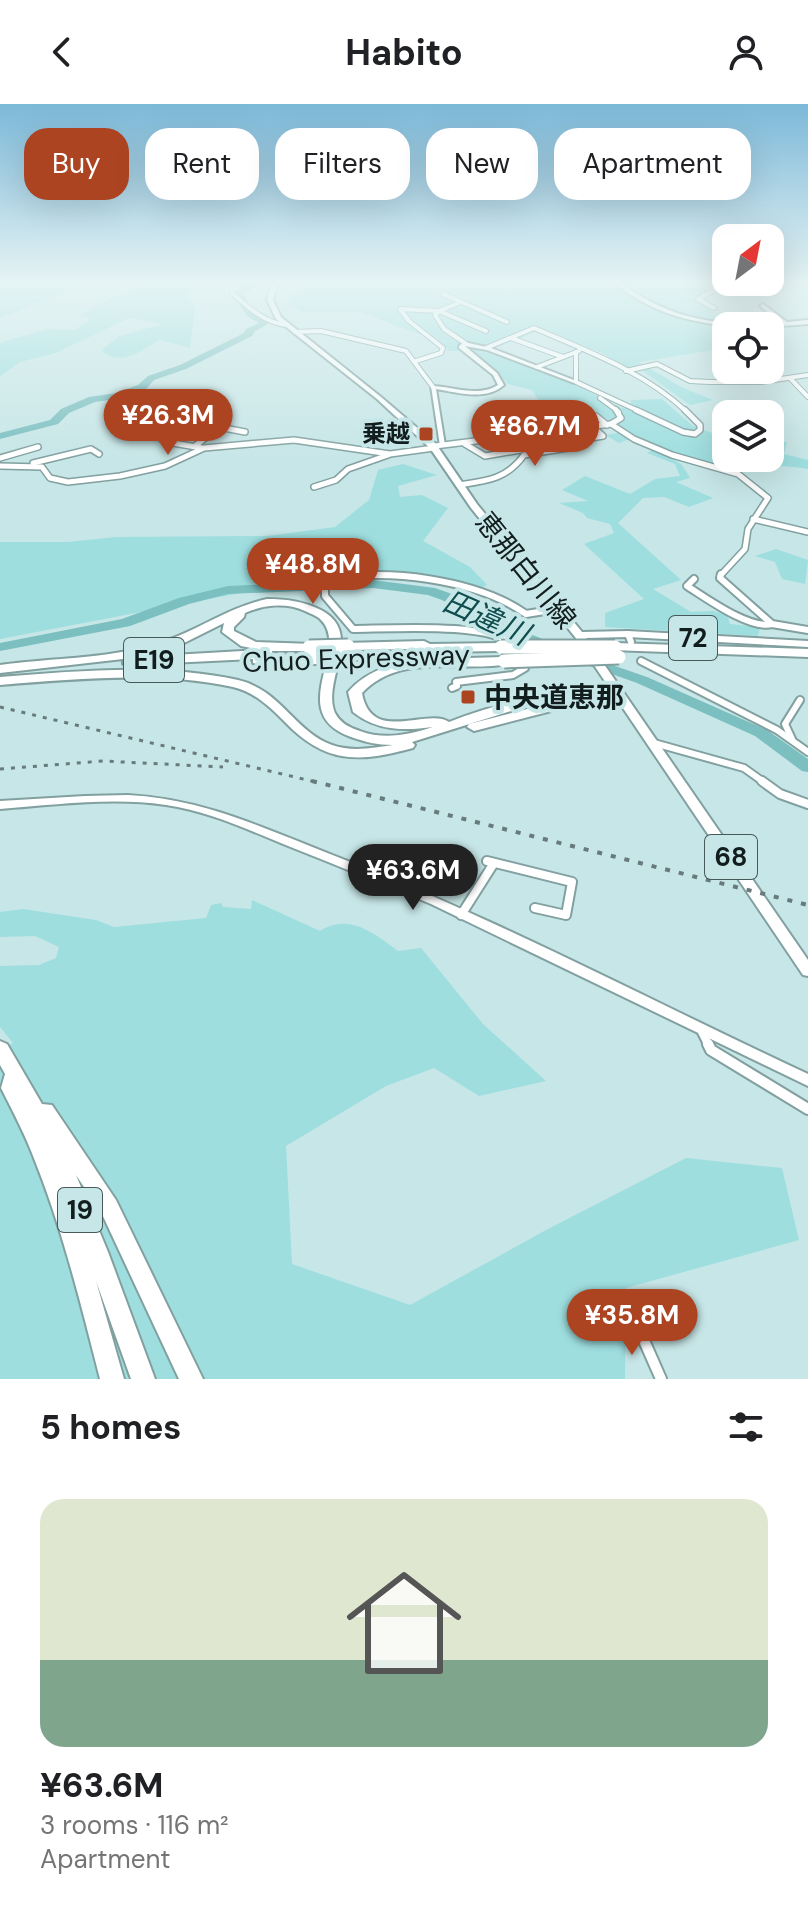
<!DOCTYPE html>
<html lang="en">
<head>
<meta charset="utf-8">
<style>
  body { margin:0; font-family:"DM Sans","Noto Sans JP",sans-serif; background:#f6f6f6; color:#202124; height:100vh; display:flex; flex-direction:column; font-size:30px; white-space:nowrap }
  * { box-sizing:border-box; margin:0 }
  p { font-size:26px; color:#757577 }
  .icon { flex:none; width:44px; height:44px; fill:none; stroke:currentColor; stroke-width:2; stroke-linecap:round; stroke-linejoin:round }
  .map { position:relative; height:1275px; overflow:hidden }
  .sheet { display:flex; flex-direction:column; background:#fff; flex:1 }
  .sheet>* { flex:none }
  .guide { position:absolute; left:24px; top:24px; width:760px; height:72px; display:flex; gap:16px }
  .needle { width:52px; rotate:32deg }
  .fabs { position:absolute; left:712px; top:120px; display:grid; gap:16px }
  .fabs a { display:grid; place-items:center; width:72px; height:72px; border-radius:16px; background:#fff; box-shadow:0 8px 32px #0002; font-size:40px }
  .price { position:absolute; translate:-50% -68px; padding:0 18px; border-radius:28px; background:#ac4422; color:#fff; font-size:26px; line-height:52px; filter:drop-shadow(0 2px 4px #0008) }
  .price::after { content:''; position:absolute; left:50%; top:48px; width:24px; height:18px; margin-left:-12px; background:inherit; clip-path:polygon(0 0,100% 0,50% 100%) }
  .price.current { background:#222; color:#fff }
  ul { padding:0; list-style:none }
  li { display:grid; align-content:center; gap:16px; height:424px; padding:0 40px }
  li+li { border-top:2px solid #e0e0e0 }
  li span { display:grid; place-items:center; height:248px; border-radius:24px; color:#555 }
  li>.icon { margin-inline-start:auto }
  span .icon { width:144px; height:144px; fill:#fffc; stroke-width:1 }
  li b { font-size:34px }
  h2 { display:flex; justify-content:space-between; align-items:center; height:96px; padding:0 40px; font-size:34px }
  .pill { padding:0 28px; border-radius:24px; background:#fff; box-shadow:0 8px 32px #0002; font-size:28px; line-height:72px }
  .pill.current { background:#ac4422; color:#fff }
  header { display:flex; justify-content:space-between; align-items:center; height:104px; padding:0 40px; background:#fff; font-size:36px; font-weight:700 }
  .map>svg:first-child { display:block }
</style>
</head>
<body>
<header><svg class="icon" aria-label="back" viewBox="0 0 24 24"><path d="M15 5l-7 7 7 7"/></svg>Habito<svg class="icon" aria-label="person" viewBox="0 0 24 24"><circle cx="12" cy="8" r="4"/><path d="M4 21q1-7 8-7t8 7"/></svg></header>
<div class="map">
<svg width="808" height="1275" viewBox="0 0 808 1275">
  <rect width="100%" height="100%" fill="#c7e6e7"/>
  <g fill="#9ededf">
    <path d="M0,179h77l1,4 -78,31z"/>
    <path d="M148,179h44l1,6 -9,6 11,12 -5,41 -30,-8c-20,11 -39,28 -59,10l19,-14 43,-12 -34,-6 -73,35 -36,9 -20,14v-32l5,-3 43,-12 27,1 14,-9v-3l-9,-2 26,-15z"/>
    <path d="M300,179h407l5,2 -6,12 9,20 -2,9 13,1v21l-87,14 42,25 32,13 -23,5 -47,-34 -16,-3 -25,-15 -61,-23 -53,21 79,30 55,27 9,-2v-6l31,-1 31,27 33,12v20h44v-17l17,1 -3,12 24,6v9c-30,-5 -54,-3 -84,-3 -19,0 -36,-13 -56,-10l14,9 8,13 -14,4 37,16 -24,9 -25,-10 -21,1 -25,25 63,57 -28,9 38,23 22,-1 14,4 3,9 30,3 -2,9 -153,-9v-14l39,-14 -60,-55 30,-11 -4,-9 -23,-6 -4,-5 -24,-10 29,-2 -26,-11 23,-14 45,18 25,-15 25,-3 -5,-12 -28,-11 12,-7 -24,-9 -16,6 -14,-8 19,-3 -29,-21 -85,11 -7,-13 38,-5 -9,-14 -24,-6 -35,-33h-24l-12,-13 -25,-6 -51,-20h-57l-16,-6z"/>
    <path d="M403,360l34,11 -39,11 2,11 22,-2 26,13 -25,33 47,26 17,18 -11,5 -105,-22 -371,71v-97h68l48,-5 151,-1 68,-9 34,-27 9,-30z"/>
    <path d="M776,445l32,11 -3,24 -23,-5 -7,-17 -20,-6z"/>
    <path d="M252,796l68,31c29,-19 55,3 78,20l23,-3 62,76 63,57 -67,15 -45,-28 -48,18 -100,60 6,118 118,41 138,-76 138,-71 96,10 17,72 -173,48 -1,91h-625v-330l13,-6 -13,-16v-61l39,-1 17,-7 3,-11 -24,-11 -35,1v-25l23,-3 73,11 18,7 92,-9 5,-13 10,-2 2,4 28,2z"/>
  </g>
  <g fill="none" stroke-linecap="round" stroke-linejoin="round">
    <g fill="#7bbfc0" fill-rule="evenodd">
      <path d="M248,179h8l-4,7 -9,4 11,19 11,5 3,6 -14,8 -2,4 -66,33 -32,11 -8,9 -24,9 -27,4 -26,11 -11,11 -58,15v-6l50,-13 11,-11 28,-12 27,-4 22,-8 10,-9 32,-11 64,-32 2,-4 13,-6 -12,-7 -14,-22z"/>
      <path d="M373,476l62,8 17,6 37,24 72,28 2,3 -2,3h-10l-72,-28 -37,-24 -14,-5 -55,-7 -145,6 -39,10 -59,22 -130,25v-8l122,-24 57,-21 49,-12z"/>
      <path d="M586,552l61,21 120,53 41,29v13l-6,-1 -47,-35 -118,-53 -56,-20 -2,-3z"/>
    </g>
    <defs>
      <g id="street-far4">
        <path d="M231,179l2,11c16,14 32,29 54,31"/>
        <path d="M712,179l3,7 -17,9 16,9"/>
        <path d="M443,190l64,28"/>
        <path d="M439,207l-4,4 9,14 21,14"/>
        <path d="M439,207l22,-9"/>
        <path d="M295,228l26,-1 85,20 27,36"/>
        <path d="M511,234l52,19"/>
        <path d="M486,244l48,-20c53,23 111,44 153,84"/>
        <path d="M576,248v30l65,30"/>
        <path d="M416,257l25,-8 2,-5 -34,-27 -9,-12 39,2 47,20"/>
        <path d="M537,263l42,-16"/>
        <path d="M626,267l31,-7 33,17 20,1h51l47,-7"/>
        <path d="M790,274l18,19"/>
        <path d="M600,294l19,14"/>
      </g>
      <g id="street-far3">
        <path d="M636,306l47,22 12,2 5,-4v-5l-15,-15"/>
        <path d="M611,320l23,15 38,16 66,19 30,24 -20,31 -3,20 -25,27"/>
        <path d="M144,324l23,14 35,6"/>
        <path d="M478,336l-1,-9 119,-15 11,9"/>
        <path d="M465,340l20,12 118,-20 -10,-9"/>
        <path d="M195,342l24,-19 26,5"/>
        <path d="M435,342l176,-22 10,-6 -5,-8"/>
        <path d="M0,354l38,-11"/>
        <path d="M33,359l58,-14 8,5"/>
        <path d="M0,362l42,1 8,11 18,4 52,-6 45,-10 39,-18 90,-8 96,14 44,-6"/>
        <path d="M459,381c28,-4 48,-6 65,-30l44,-7 -30,-12"/>
        <path d="M314,383l22,-7 12,-11 40,-14"/>
        <path d="M753,415l55,13"/>
        <path d="M358,472h11"/>
      </g>
      <g id="street-far2">
        <path d="M721,470l-1,4 52,46 36,6"/>
        <path d="M694,475l-7,7c19,12 63,44 85,38"/>
        <path d="M628,530l3,8"/>
        <path d="M514,543c-17,-26 -129,-18 -161,-18l-28,-33v-15c57,-15 153,-1 201,33l31,-5"/>
        <path d="M641,557l136,69 31,22"/>
        <path d="M452,584l5,-2 -1,-4 57,-7 12,-7 -1,-8"/>
        <path d="M792,635l-7,-15 15,-24"/>
        <path d="M654,639l90,25 21,15"/>
      </g>
      <g id="street-far1">
        <path d="M762,677l18,13 28,10"/>
        <path d="M487,757l85,21 -6,33 -31,-7"/>
        <path d="M461,811l33,-52"/>
        <path d="M702,928l7,14"/>
      </g>
      <g id="street">
        <path d="M708,940l3,6 97,59"/>
        <path d="M635,1216l26,59"/>
      </g>
      <g id="secondary">
        <path d="M615,179h6c51,38 98,43 160,40l-20,-16 -1,-1 3,-2 24,18 21,-2v4c-66,6 -139,5 -193,-41z"/>
        <path d="M464,238l27,6 88,34 -5,1 -87,-33 -22,-4 32,27 7,12c-18,16 -45,8 -68,4l9,56 -5,1 -9,-60c21,0 47,12 67,-1l-5,-10 -34,-27v-2z"/>
        <path d="M128,691c75,4 133,32 202,59 164,63 319,146 478,220v12l-377,-182c-48,-20 -95,-39 -143,-58 -39,-16 -80,-35 -122,-41 -55,-8 -111,0 -166,4v-8l85,-5z"/>
      </g>
      <path id="primary" d="M272,179h6l-5,17 8,17 100,80 55,47 41,60 105,128 46,-1 180,10v6l-180,-10 -42,1 222,322v16l-5,-1 -228,-338 -104,-129 -41,-60 -53,-49 -101,-80 -9,-19z"/>
      <g id="highway">
        <path d="M267,495c19,0 36,2 54,11 44,23 0,71 14,103 5,10 15,15 25,18 24,9 48,4 73,-4 -29,4 -56,4 -80,-15l-5,-20c21,-24 50,-30 80,-33l-81,1 -4,-1 -2,-3 2,-3 71,-2 -4,-2 -62,1 -4,-1 -2,-3 2,-3 80,-2 6,3 71,-1 6,4 -6,4 -69,1 4,3 -5,4 73,-2 6,4 -1,3c-49,9 -108,-12 -147,29 9,52 66,14 87,29 54,-21 110,-33 168,-37l7,4 -7,4 -36,3 -54,10 -115,36 3,3 -2,3c-55,15 -88,16 -129,-27 -15,-15 -30,-29 -51,-34 -76,-16 -156,-8 -233,-2v-8c78,-6 160,-14 238,3 43,10 56,51 94,65 19,7 42,3 61,0 -16,0 -28,-3 -42,-8 -67,-24 0,-87 -30,-117 -3,-4 -12,-7 -16,-9 -19,-9 -42,-6 -60,2l-1,4 -10,10v4l22,11 57,2 2,3 -6,4h-37v5l34,-2 5,1 1,3 -1,3 -53,3 -5,-1v-4l-125,6 -5,-1v-5l-123,14v-8c50,-7 104,-6 153,-20 40,-11 73,-37 114,-46zM224,519l-2,9 19,14 20,4 -124,7 41,-11z"/>
        <path d="M615,539l193,6v8l-197,-7 -2,-3 2,-3z"/>
        <path d="M558,597l7,4 -2,3 -89,23 -7,-4 2,-3z"/>
        <path d="M0,937l7,3 35,60 10,1 64,95 87,179h-24l-77,-165 -26,-39 32,77 47,127h-24l-35,-98 28,98h-24c-19,-74 -37,-148 -65,-218 -9,-25 -22,-49 -34,-73l4,-14 -5,-9z"/>
      </g>
    </defs>
    <use href="#street-far4" stroke="#82a0a0" stroke-width="6"/>
    <use href="#street-far3" stroke="#82a0a0" stroke-width="8"/>
    <use href="#street-far2" stroke="#82a0a0" stroke-width="10"/>
    <use href="#street-far1" stroke="#82a0a0" stroke-width="12"/>
    <use href="#street" stroke="#82a0a0" stroke-width="14"/>
    <use href="#secondary" stroke="#82a0a0" stroke-width="4"/>
    <use href="#primary" stroke="#82a0a0" stroke-width="4"/>
    <use href="#highway" stroke="#82a0a0" stroke-width="4"/>
    <use href="#street-far4" stroke="#fff" stroke-width="4"/>
    <use href="#street-far3" stroke="#fff" stroke-width="5"/>
    <use href="#street-far2" stroke="#fff" stroke-width="6"/>
    <use href="#street-far1" stroke="#fff" stroke-width="8"/>
    <use href="#street" stroke="#fff" stroke-width="10"/>
    <use href="#secondary" fill="#fff" fill-rule="evenodd"/>
    <use href="#primary" fill="#fff" fill-rule="evenodd"/>
    <use href="#highway" fill="#fff" fill-rule="evenodd"/>
    <g stroke="#677b7c" stroke-width="3" stroke-dasharray="4 7" stroke-linecap="butt">
      <path d="M0,603l320,76"/>
      <path d="M0,665l103,-8 120,6"/>
    </g>
    <path stroke="#677b7c" stroke-width="4" stroke-dasharray="5 9" stroke-linecap="butt" d="M312,677l496,124"/>
    <defs>
      <g id="highway-bridge">
        <path d="M309,543l39,-1"/>
        <path d="M501,543h114"/>
        <path d="M306,554l41,-2"/>
        <path d="M504,557l115,-4"/>
      </g>
    </defs>
    <use href="#highway-bridge" stroke="#82a0a0" stroke-width="17" stroke-linecap="butt"/>
    <use href="#highway-bridge" stroke="#fff" stroke-width="13"/>
  </g>
  <linearGradient id="sky" x2="0" y2="1"><stop stop-color="#7cb8d8"/><stop offset="0.5" stop-color="#e6f4f4"/><stop offset="1" stop-color="#e6f4f4" stop-opacity="0"/></linearGradient>
  <rect width="808" height="357" fill="url(#sky)"/>
  <g fill="#ac4422" stroke="#c7e6e7" stroke-width="3">
    <rect x="418" y="322" width="16" height="16" rx="4"/>
    <rect x="460" y="585" width="16" height="16" rx="4"/>
  </g>
  <g text-anchor="middle" stroke-width="8" stroke-linejoin="round" paint-order="stroke">
    <g font-size="24" font-weight="bold" fill="#121d1e" stroke="#c7e6e7" text-anchor="end">
      <text x="410" y="338">乗越</text>
    </g>
    <g fill="#c7e6e7" stroke="#48595a" stroke-width="2">
      <rect x="669" y="512" width="48" height="44" rx="6"/>
      <rect x="124" y="534" width="60" height="44" rx="6"/>
      <rect x="705" y="731" width="52" height="44" rx="6"/>
      <rect x="58" y="1084" width="44" height="44" rx="6"/>
    </g>
    <g font-size="26" font-weight="bold" fill="#121d1e">
      <text x="693" y="543">72</text>
      <text x="154" y="565">E19</text>
      <text x="731" y="762">68</text>
      <text x="80" y="1115">19</text>
    </g>
    <g font-size="28" fill="#121d1e" stroke="#c7e6e7">
      <text transform="translate(526 466) rotate(51)" y="10">恵那白川線</text>
      <text transform="translate(356 554) rotate(-2)" y="10">Chuo Expressway</text>
    </g>
    <g font-size="28" font-weight="bold" fill="#121d1e" stroke="#c7e6e7" text-anchor="start">
      <text x="484" y="603">中央道恵那</text>
    </g>
    <g font-size="30" font-style="italic" fill="#104d4e" stroke="#c7e6e7">
      <text transform="translate(486 514) rotate(24)" y="10">田違川</text>
    </g>
  </g>
</svg>
<div class="fabs">
<a><svg class="needle" viewBox="-14 -14 28 28"><path d="M0-13l5 13h-10z" fill="#e53935"/><path d="M0 13l5-13h-10z" fill="#757577"/></svg></a>
<a><svg class="icon" aria-label="locate" viewBox="0 0 24 24"><circle cx="12" cy="12" r="6"/><path d="M12 2v4M12 18v4M2 12h4M18 12h4"/></svg></a>
<a><svg class="icon" aria-label="layers" viewBox="0 0 24 24"><path d="M12 4l9 5-9 5-9-5zM3 14l9 5 9-5"/></svg></a>
</div>
<b class="price" style="left:168px;top:353px">¥26.3M</b>
<b class="price" style="left:535px;top:364px">¥86.7M</b>
<b class="price" style="left:313px;top:502px">¥48.8M</b>
<b class="price current" style="left:413px;top:808px">¥63.6M</b>
<b class="price" style="left:632px;top:1253px">¥35.8M</b>
<div class="guide">
<a class="pill current">Buy</a>
<a class="pill">Rent</a>
<a class="pill">Filters</a>
<a class="pill">New</a>
<a class="pill">Apartment</a>
</div>
</div>
<section class="sheet">
<h2>5 homes<svg class="icon" aria-label="filters" viewBox="0 0 24 24"><path d="M4 7h16M4 17h16"/><circle cx="9" cy="7" r="2"/><circle cx="15" cy="17" r="2"/></svg></h2>
<ul>
<li><span style="background:linear-gradient(#dfe7d0 65%,#7fa58c 0)"><svg class="icon" aria-label="home" viewBox="0 0 24 24"><path d="M3 11l9-7 9 7M6 9v11h12V9"/></svg></span><div><b>¥63.6M</b><p>3 rooms · 116 m²</p><p>Apartment</p></div></li>
</ul>
</section>
</body>
</html>
